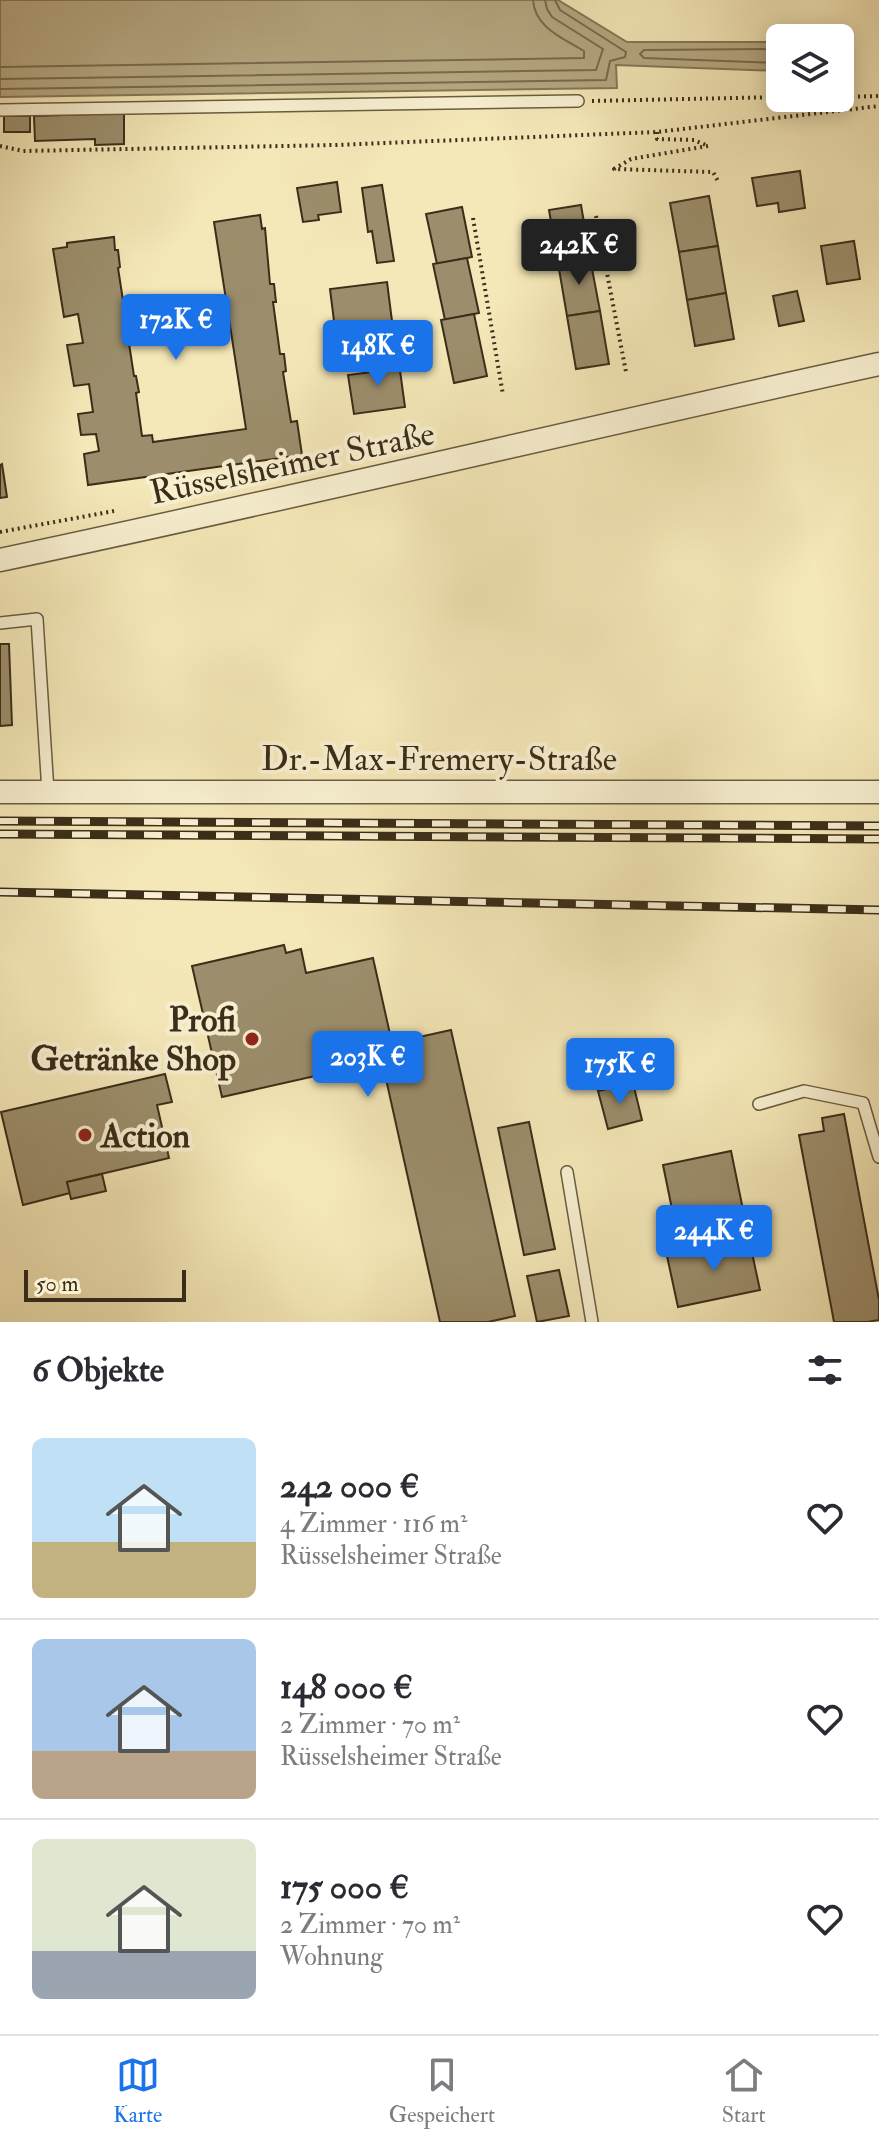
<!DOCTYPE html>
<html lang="de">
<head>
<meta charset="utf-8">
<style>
  body { margin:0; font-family:"IM FELL Double Pica",serif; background:#f7f7f7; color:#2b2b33; height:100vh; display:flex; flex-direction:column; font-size:30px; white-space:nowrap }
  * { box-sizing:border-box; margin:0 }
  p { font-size:26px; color:#7c7c81 }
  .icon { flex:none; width:44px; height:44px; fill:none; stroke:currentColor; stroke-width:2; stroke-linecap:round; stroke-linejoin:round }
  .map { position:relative; height:1322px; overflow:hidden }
  .side { display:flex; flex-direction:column; background:#fff; flex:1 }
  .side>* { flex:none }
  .fabs { position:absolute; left:766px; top:24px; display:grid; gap:16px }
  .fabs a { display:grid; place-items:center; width:88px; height:88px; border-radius:12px; background:#fff; box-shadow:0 4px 20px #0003; font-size:40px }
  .scale { position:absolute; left:24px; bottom:20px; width:162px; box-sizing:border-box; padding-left:8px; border:4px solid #3b2d19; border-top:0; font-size:22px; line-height:28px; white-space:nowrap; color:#3b2d19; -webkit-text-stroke:6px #f8f0d1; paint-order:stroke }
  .price { position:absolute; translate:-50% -68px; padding:0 18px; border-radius:8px; background:#1a73e8; color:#fff; font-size:26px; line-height:52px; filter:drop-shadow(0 2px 4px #0008) }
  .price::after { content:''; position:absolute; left:50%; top:48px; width:24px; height:18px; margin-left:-12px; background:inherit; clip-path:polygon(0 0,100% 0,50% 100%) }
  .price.selected { background:#222; color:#fff }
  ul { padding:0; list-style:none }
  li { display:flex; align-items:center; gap:24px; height:200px; padding:0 32px }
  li+li { border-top:2px solid #e1e1e2 }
  li span { display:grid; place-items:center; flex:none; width:224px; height:160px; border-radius:12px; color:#555 }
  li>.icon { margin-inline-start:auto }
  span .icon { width:96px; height:96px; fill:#fffc; stroke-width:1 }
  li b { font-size:34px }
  h2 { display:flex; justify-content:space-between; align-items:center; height:96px; padding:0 32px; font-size:34px }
  .dock { display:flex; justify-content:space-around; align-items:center; height:112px; border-top:2px solid #e1e1e2; background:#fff; font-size:22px; color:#7c7c81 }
  .dock a { display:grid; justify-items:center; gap:4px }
  .dock .selected { color:#1a73e8 }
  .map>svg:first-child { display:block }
</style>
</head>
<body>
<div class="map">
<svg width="879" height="1322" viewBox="0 0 879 1322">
  <rect width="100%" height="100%" fill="#f5e8b8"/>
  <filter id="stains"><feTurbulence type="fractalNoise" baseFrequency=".0025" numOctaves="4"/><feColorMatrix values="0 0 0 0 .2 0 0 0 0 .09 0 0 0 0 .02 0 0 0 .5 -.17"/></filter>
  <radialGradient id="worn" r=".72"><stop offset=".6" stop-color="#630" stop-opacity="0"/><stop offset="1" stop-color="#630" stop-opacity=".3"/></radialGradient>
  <path fill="#b6a882" stroke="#857758" stroke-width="2" d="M0,0h558l69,42h153v29l-164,-6 1,23 -617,9z"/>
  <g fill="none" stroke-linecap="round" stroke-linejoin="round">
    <g stroke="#786a4e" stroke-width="2">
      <path d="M780,49l-136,1 -4,4 4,4 136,5"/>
      <path d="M0,67l584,-9v-7c-21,-13 -49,-23 -51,-51"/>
      <path d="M0,79l596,-9 7,-21 -51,-32 -5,-8 -2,-9"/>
      <path d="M0,89l606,-9 4,-19 15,-4 1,-5 -66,-42 -5,-10"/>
    </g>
  </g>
  <g fill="#9c8e6c" stroke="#3b2d19" stroke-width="2">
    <path d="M124,113v31l-29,1v-6l-60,2 -1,-25z"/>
    <rect x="4" y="116" width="26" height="16"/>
    <path d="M800,171l5,37 -26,4 -1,-9 -21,3 -5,-28z"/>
    <path d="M337,182l4,30 -23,3 1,5 -16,2 -6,-34z"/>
    <path d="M382,185l12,76 -17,2 -5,-32 -4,1 -6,-44z"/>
    <path d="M709,196l9,50 -39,6 -9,-49z"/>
    <path d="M581,205l9,53 -32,5 -9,-53z"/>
    <path d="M462,207l10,50 -35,7 -11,-50z"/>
    <path d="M260,215l2,14 3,-1 5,56h4l2,18h-3l7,52h4l2,17 -3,1 8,50 6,-1 5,34 -214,30 -4,-31 15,-3 -3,-17 -15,1 -3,-21 15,-2 -4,-28 -15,2 -7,-41 16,-2 -5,-29 -14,3 -11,-68 14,-2v-4l47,-6 1,13h3l2,17 -2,1 6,39 2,-1 3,17 -3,1 8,52h2l3,16 -3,1 6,43 10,-1 1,7 93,-13 -32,-207z"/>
    <path d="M854,241l6,38 -33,5 -6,-38z"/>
    <path d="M718,246l8,47 -39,7 -8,-48z"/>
    <path d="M467,258l12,55 -34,7 -12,-56z"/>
    <path d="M590,258l10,53 -33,5 -9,-53z"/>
    <path d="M387,282l5,39 -57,8 -5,-40z"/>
    <path d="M797,291l7,30 -25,5 -6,-30z"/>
    <path d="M726,293l8,46 -39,7 -8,-46z"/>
    <path d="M600,311l9,53 -33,5 -9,-53z"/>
    <path d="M474,314l13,62 -33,7 -13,-63z"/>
    <path d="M398,356l7,51 -51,7 -6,-39 31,-4 1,-13z"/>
    <path d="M2,464l5,33 -7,1v-33z"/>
    <path d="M0,644h9l3,81 -12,1z"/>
    <path d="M284,945l2,8 15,-4 5,24 67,-15 19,85 59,-13 64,286 -27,6h-48l-58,-261 -160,36 -30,-131z"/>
    <path d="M165,1074l7,28 -15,3 12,53 -102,24 3,11 -47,12 -22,-93z"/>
    <path d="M633,1083l9,37 -34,9 -10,-38z"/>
    <path d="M844,1114l35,186v20l-12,2h-33l-35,-187 25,-4 -2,-13z"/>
    <path d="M529,1122l26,127 -31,6 -26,-127z"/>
    <path d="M731,1151l18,88 -68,14 -18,-88z"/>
    <path d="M102,1174l4,17 -35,8 -4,-17z"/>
    <path d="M749,1239l11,51 -82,17 -11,-51z"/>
    <path d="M559,1270l10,46 -32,6 -10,-46z"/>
  </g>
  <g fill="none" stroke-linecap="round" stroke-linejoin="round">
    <defs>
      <g id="lane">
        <path d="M0,110l578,-9"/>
        <path d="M0,623l37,-4 11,173"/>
        <path d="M759,1104l45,-13 59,12 16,54"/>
        <path d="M567,1172l25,150"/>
      </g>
      <g id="street">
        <path d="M0,560c294,-62 586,-132 879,-196"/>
        <path d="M0,792h879"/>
      </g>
    </defs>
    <use href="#lane" stroke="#6a5c41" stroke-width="14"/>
    <use href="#street" stroke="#6a5c41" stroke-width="25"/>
    <g stroke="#3b2d19" stroke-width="4" stroke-dasharray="2 4" stroke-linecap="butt">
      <path d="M840,97l39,-1"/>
      <path d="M592,101l188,-4"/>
      <path d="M657,132v7l37,1 12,5"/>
      <path d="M0,146l23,5 312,-6 322,-13 222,-26"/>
      <path d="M708,146l-77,13 -17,10 99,3 6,11"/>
      <path d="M596,216l30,156"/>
      <path d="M473,218l30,177"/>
      <path d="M0,532l114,-21"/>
    </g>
    <use href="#lane" stroke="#f8f0d1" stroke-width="11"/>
    <use href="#street" stroke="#f8f0d1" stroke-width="22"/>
    <defs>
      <g id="rail">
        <path d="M0,821l879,5"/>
        <path d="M0,834l879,5"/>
        <path d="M0,892l879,18"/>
      </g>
    </defs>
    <use href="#rail" stroke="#3b2d19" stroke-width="9"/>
    <use href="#rail" stroke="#f8f0d1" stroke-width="6" stroke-dasharray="18" stroke-linecap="butt"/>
  </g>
  <g fill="#8f2418" stroke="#f8f0d1" stroke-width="3">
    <circle cx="252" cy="1039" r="8"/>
    <circle cx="85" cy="1135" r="8"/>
  </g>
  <g text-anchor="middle" stroke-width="8" stroke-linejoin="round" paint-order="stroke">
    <g font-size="34" fill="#3b2d19" stroke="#f8f0d1">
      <text transform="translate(292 462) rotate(-12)" y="12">Rüsselsheimer Straße</text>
      <text x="439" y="770">Dr.-Max-Fremery-Straße</text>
    </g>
    <g font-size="34" font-weight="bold" fill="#3b2d19" stroke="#f8f0d1" text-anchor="end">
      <text x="236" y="1031">Profi<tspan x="236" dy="39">Getränke Shop</tspan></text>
      <text x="101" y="1147" text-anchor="start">Action</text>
    </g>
  </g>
  <rect width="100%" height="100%" filter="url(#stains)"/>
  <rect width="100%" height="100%" fill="url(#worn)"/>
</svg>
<div class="fabs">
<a><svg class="icon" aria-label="layers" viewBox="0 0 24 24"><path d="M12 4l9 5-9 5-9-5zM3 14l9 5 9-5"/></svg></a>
</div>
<div class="scale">50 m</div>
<b class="price selected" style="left:579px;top:287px">242K €</b>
<b class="price" style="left:176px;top:362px">172K €</b>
<b class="price" style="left:378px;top:388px">148K €</b>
<b class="price" style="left:368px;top:1099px">203K €</b>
<b class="price" style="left:620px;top:1106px">175K €</b>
<b class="price" style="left:714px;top:1273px">244K €</b>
</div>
<section class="side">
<h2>6 Objekte<svg class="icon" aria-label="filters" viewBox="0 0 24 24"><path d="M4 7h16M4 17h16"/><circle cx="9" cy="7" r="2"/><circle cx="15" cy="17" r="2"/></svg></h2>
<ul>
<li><span style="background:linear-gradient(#bfe0f5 65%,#c2b280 0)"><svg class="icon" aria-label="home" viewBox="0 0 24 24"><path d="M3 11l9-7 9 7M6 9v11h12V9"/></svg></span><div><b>242 000 €</b><p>4 Zimmer · 116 m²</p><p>Rüsselsheimer Straße</p></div><svg class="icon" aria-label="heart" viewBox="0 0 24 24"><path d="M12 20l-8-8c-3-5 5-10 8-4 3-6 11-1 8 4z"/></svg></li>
<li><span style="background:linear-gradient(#a9c7e8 70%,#b9a48a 0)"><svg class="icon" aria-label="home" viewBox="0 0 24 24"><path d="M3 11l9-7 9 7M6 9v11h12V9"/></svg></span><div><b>148 000 €</b><p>2 Zimmer · 70 m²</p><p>Rüsselsheimer Straße</p></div><svg class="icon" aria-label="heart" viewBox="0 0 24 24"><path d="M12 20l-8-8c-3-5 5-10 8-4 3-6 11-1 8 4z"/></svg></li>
<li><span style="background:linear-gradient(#dfe7d0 70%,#9aa5b1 0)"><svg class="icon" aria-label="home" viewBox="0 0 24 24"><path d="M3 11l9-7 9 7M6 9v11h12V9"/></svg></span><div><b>175 000 €</b><p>2 Zimmer · 70 m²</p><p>Wohnung</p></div><svg class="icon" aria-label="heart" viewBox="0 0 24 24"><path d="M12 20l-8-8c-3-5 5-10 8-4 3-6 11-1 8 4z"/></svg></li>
</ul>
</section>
<nav class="dock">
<a class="selected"><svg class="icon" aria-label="map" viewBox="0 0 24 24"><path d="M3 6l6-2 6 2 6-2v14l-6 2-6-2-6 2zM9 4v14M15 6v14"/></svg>Karte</a>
<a><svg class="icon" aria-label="saved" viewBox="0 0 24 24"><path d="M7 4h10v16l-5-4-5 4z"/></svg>Gespeichert</a>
<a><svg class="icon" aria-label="home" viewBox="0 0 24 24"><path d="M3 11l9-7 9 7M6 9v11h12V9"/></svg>Start</a>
</nav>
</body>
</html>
